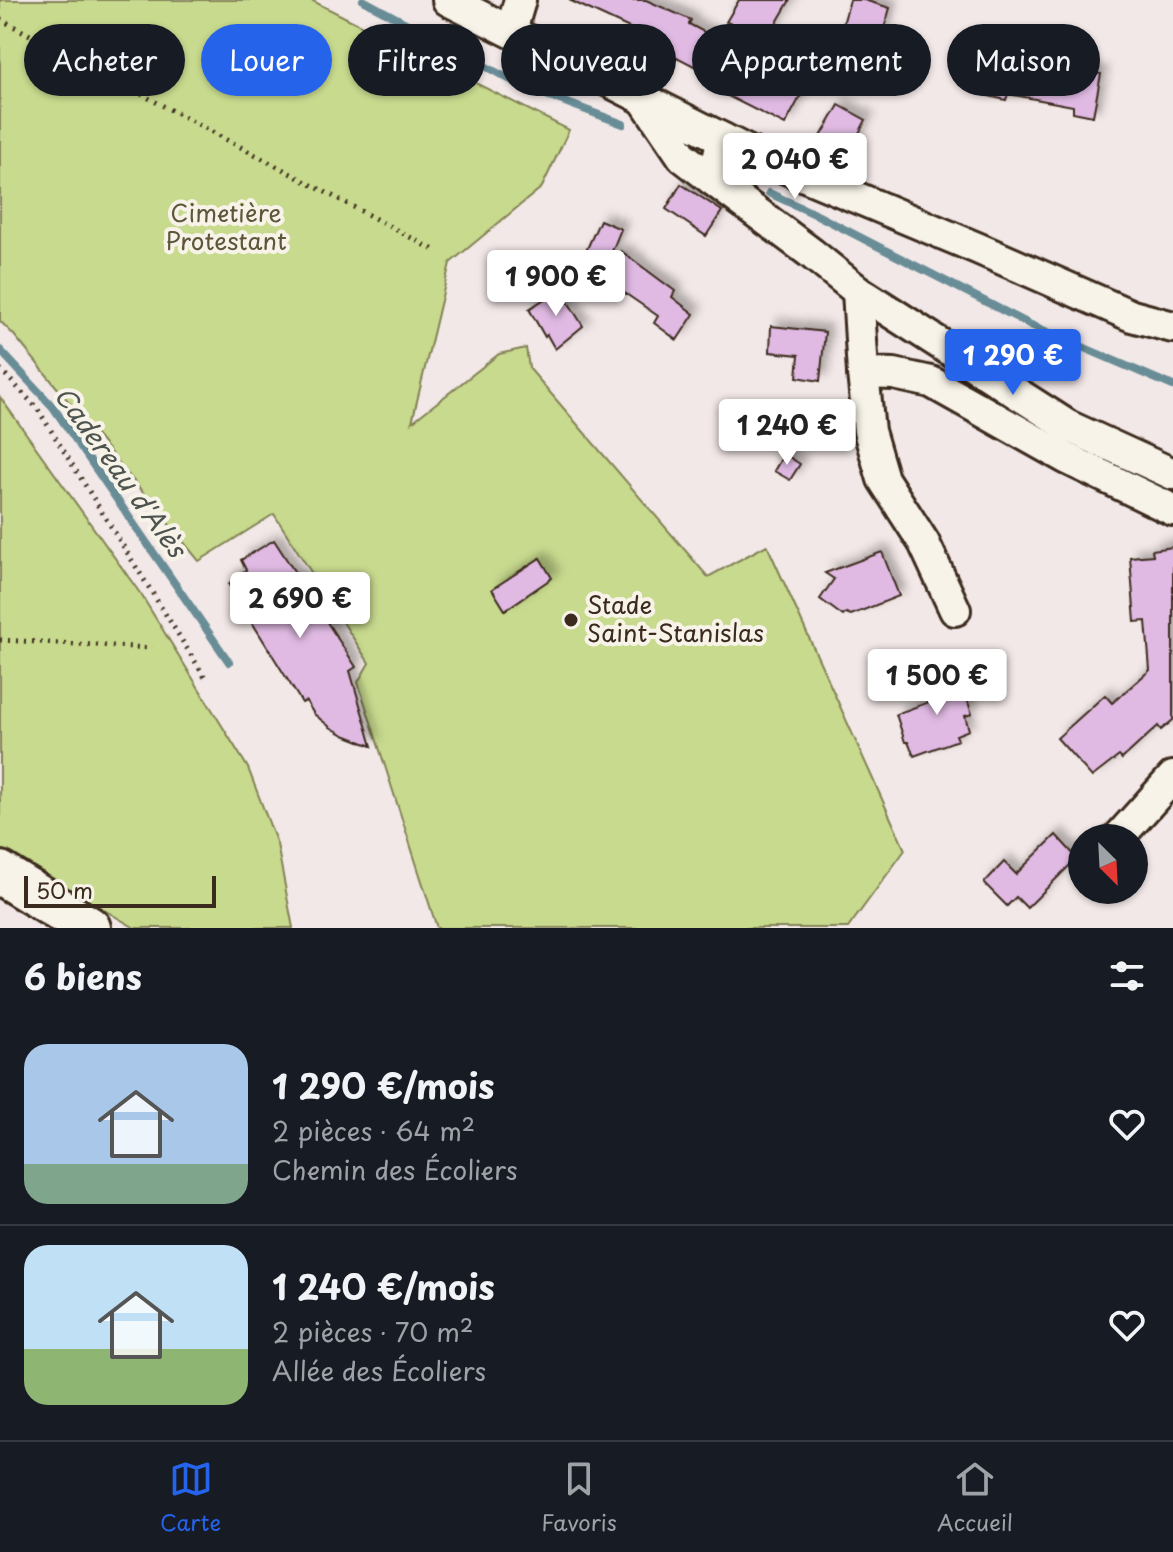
<!DOCTYPE html>
<html lang="fr">
<head>
<meta charset="utf-8">
<style>
  body { margin:0; font-family:"Playpen Sans",sans-serif; background:#242831; color:#f1f3f6; height:100vh; display:flex; flex-direction:column; font-size:30px; white-space:nowrap }
  * { box-sizing:border-box; margin:0 }
  p { font-size:26px; color:#9ea1a6 }
  .icon { flex:none; width:44px; height:44px; fill:none; stroke:currentColor; stroke-width:2; stroke-linecap:round; stroke-linejoin:round }
  .map { position:relative; height:928px; overflow:hidden }
  .panel { display:flex; flex-direction:column; background:#171b24; flex:1 }
  .panel>* { flex:none }
  .hud { position:absolute; left:24px; top:24px; width:1126px; height:72px; display:flex; gap:16px }
  .needle { width:52px; rotate:156deg }
  .buttons { position:absolute; left:1068px; top:824px; display:grid; gap:16px }
  .buttons a { display:grid; place-items:center; width:80px; height:80px; border-radius:50%; background:#171b24; box-shadow:0 2px 6px #0004; font-size:40px }
  .scale { position:absolute; left:24px; bottom:20px; width:192px; box-sizing:border-box; padding-left:8px; border:4px solid #3b2a1e; border-top:0; font-size:22px; line-height:28px; white-space:nowrap; color:#3b2a1e; -webkit-text-stroke:6px #f7f3e8; paint-order:stroke }
  .price { position:absolute; translate:-50% -68px; padding:0 18px; border-radius:8px; background:#fff; color:#222; font-size:26px; line-height:52px; filter:drop-shadow(0 2px 4px #0008) }
  .price::after { content:''; position:absolute; left:50%; top:48px; width:24px; height:18px; margin-left:-12px; background:inherit; clip-path:polygon(0 0,100% 0,50% 100%) }
  .price.active { background:#2563eb; color:#fff }
  ul { padding:0; list-style:none }
  li { display:flex; align-items:center; gap:24px; height:200px; padding:0 24px }
  li+li { border-top:2px solid #363941 }
  li span { display:grid; place-items:center; flex:none; width:224px; height:160px; border-radius:24px; color:#555 }
  li>.icon { margin-inline-start:auto }
  span .icon { width:96px; height:96px; fill:#fffc; stroke-width:1 }
  li b { font-size:34px }
  h2 { display:flex; justify-content:space-between; align-items:center; height:96px; padding:0 24px; font-size:34px }
  .tag { padding:0 28px; border-radius:36px; background:#171b24; box-shadow:0 2px 6px #0004; font-size:28px; line-height:72px }
  .tag.active { background:#2563eb; color:#fff }
  .tabs { display:flex; justify-content:space-around; align-items:center; height:112px; border-top:2px solid #363941; background:#171b24; font-size:22px; color:#9ea1a6 }
  .tabs a { display:grid; justify-items:center; gap:4px }
  .tabs .active { color:#2563eb }
  .map>svg:first-child { display:block }
</style>
</head>
<body>
<div class="map">
<svg width="1173" height="928" viewBox="0 0 1173 928">
  <defs>
    <filter id="shadow"><feDropShadow dx="7" dy="-7" stdDeviation="4" flood-color="#0004"/></filter>
  </defs>
  <rect width="100%" height="100%" fill="#f2e8e7"/>
  <filter id="ink" filterUnits="userSpaceOnUse"><feTurbulence type="fractalNoise" baseFrequency=".0125" numOctaves="2"/><feDisplacementMap in="SourceGraphic" scale="16" xChannelSelector="R" yChannelSelector="G"/><feConvolveMatrix kernelMatrix="1 2 1 2 8 2 1 2 1" color-interpolation-filters="sRGB"/></filter>
  <g filter="url(#ink)">
    <g fill="#c8da8e" stroke="#828256" stroke-width="2">
      <path d="M0,0h311l258,130 -27,57 -92,76 -38,159 87,-68 27,-6 3,20 179,209 59,-32 138,305 -57,78h-411l-79,-246 11,-19 -95,-149 -75,47 -185,-226 -14,-14z"/>
      <path d="M0,397l142,199 106,172 29,76 16,84h-158l-135,-79z"/>
    </g>
    <g fill="none" stroke-linecap="round" stroke-linejoin="round">
      <g stroke="#698d97" stroke-width="8">
        <path d="M363,0l157,85 103,39"/>
        <path d="M769,193l46,21 216,111 142,61"/>
        <path d="M0,350l53,57 176,255"/>
      </g>
    </g>
    <g fill="#e0bae3" stroke="#3b2a1e" stroke-width="2" filter="url(#shadow)">
      <path d="M569,0h77l45,20 -2,4 117,62 -21,39 -71,-36 5,-10 -42,-22 -1,2 -11,-5 -13,29 -17,-9 16,-36z"/>
      <path d="M739,0h51l-21,36 -43,-14z"/>
      <path d="M850,0h14l26,8 -17,59 -39,-12z"/>
      <path d="M991,54l110,20 -8,42 -20,-4v-6l-65,-12 -2,6 -22,-5z"/>
      <path d="M839,105l27,15 -19,36 -28,-16z"/>
      <path d="M681,184l41,27 -16,25 -40,-27z"/>
      <path d="M600,220l21,9 -12,30 12,-8 54,40 -3,6 22,17 -17,26 -23,-17 4,-7 -58,-40 8,-16 -22,-9z"/>
      <path d="M560,289l23,37 -28,23 -8,-14 -2,2 -16,-28z"/>
      <path d="M771,326l54,6 -5,49 -23,-4 2,-22 -29,-3z"/>
      <path d="M784,454l16,10 -10,16 -16,-9z"/>
      <path d="M274,540l82,127 -6,4 22,75 -28,-11 -14,-8 -16,-13 -8,-13 -4,2 -73,-118 4,-7 13,-8 -5,-10z"/>
      <path d="M1173,547v173l-12,10 -3,-4 -36,33 -3,-3 -27,21 -35,-39 48,-43 7,8 38,-33 -4,-49 -11,1 -5,-65 23,-2 -1,-5z"/>
      <path d="M882,552l17,44 -48,19 -5,-2 -3,3 -23,-17 14,-20 -9,-6z"/>
      <path d="M540,558l12,20 -47,32 -13,-21z"/>
      <path d="M959,675l13,39 -7,2 4,14 -13,5 2,5 -44,16 -6,-14h-3l-9,-28 36,-13 -6,-15z"/>
      <path d="M1056,835l21,23 -50,50 -11,-11 -9,9 -23,-23 20,-21 12,12z"/>
    </g>
    <g fill="none" stroke-linecap="round" stroke-linejoin="round">
      <defs>
        <g id="minor">
          <path d="M448,0l307,155 222,93 155,68 41,11"/>
          <path d="M511,31l9,-31"/>
          <path d="M645,101l38,56 30,23"/>
          <path d="M723,139l-10,41 98,73 47,38 210,135 105,48"/>
          <path d="M858,291l5,82 31,1 37,8 135,76 107,52"/>
          <path d="M863,373l6,58 14,48 41,64 31,67"/>
          <path d="M1118,838l55,-61"/>
        </g>
        <path id="secondary" d="M0,873l89,55"/>
      </defs>
      <use href="#minor" stroke="#3b2a1e" stroke-width="36"/>
      <use href="#secondary" stroke="#3b2a1e" stroke-width="48"/>
      <g stroke="#3b2a1e" stroke-width="5" stroke-dasharray="2 6" stroke-linecap="butt">
        <path d="M0,19l436,232"/>
        <path d="M0,369l37,39 169,271"/>
        <path d="M0,640l152,8"/>
      </g>
      <use href="#minor" stroke="#f7f3e8" stroke-width="30"/>
      <use href="#secondary" stroke="#f7f3e8" stroke-width="42"/>
    </g>
  </g>
  <circle fill="#3b2a1e" stroke="#f7f3e8" stroke-width="3" cx="571" cy="620" r="8"/>
  <g text-anchor="middle" stroke-width="8" stroke-linejoin="round" paint-order="stroke">
    <g font-size="24" fill="#5e563a" stroke="#f7f3e8">
      <text x="226" y="222">Cimetière<tspan x="226" dy="28">Protestant</tspan></text>
    </g>
    <g font-size="24" fill="#3b2a1e" stroke="#f7f3e8" text-anchor="start">
      <text x="587" y="614">Stade<tspan x="587" dy="28">Saint-Stanislas</tspan></text>
    </g>
    <g font-size="26" font-style="italic" fill="#4e5350" stroke="#f7f3e8">
      <text transform="translate(120 472) rotate(54)" y="9">Cadereau d'Alès</text>
    </g>
  </g>
</svg>
<div class="buttons">
<a><svg class="needle" viewBox="-14 -14 28 28"><path d="M0-13l5 13h-10z" fill="#e53935"/><path d="M0 13l5-13h-10z" fill="#9ea1a6"/></svg></a>
</div>
<div class="scale">50 m</div>
<b class="price" style="left:795px;top:201px">2 040 €</b>
<b class="price" style="left:556px;top:318px">1 900 €</b>
<b class="price active" style="left:1013px;top:397px">1 290 €</b>
<b class="price" style="left:787px;top:467px">1 240 €</b>
<b class="price" style="left:300px;top:640px">2 690 €</b>
<b class="price" style="left:937px;top:717px">1 500 €</b>
<div class="hud">
<a class="tag">Acheter</a>
<a class="tag active">Louer</a>
<a class="tag">Filtres</a>
<a class="tag">Nouveau</a>
<a class="tag">Appartement</a>
<a class="tag">Maison</a>
</div>
</div>
<section class="panel">
<h2>6 biens<svg class="icon" aria-label="filters" viewBox="0 0 24 24"><path d="M4 7h16M4 17h16"/><circle cx="9" cy="7" r="2"/><circle cx="15" cy="17" r="2"/></svg></h2>
<ul>
<li><span style="background:linear-gradient(#a9c7e8 75%,#7fa58c 0)"><svg class="icon" aria-label="home" viewBox="0 0 24 24"><path d="M3 11l9-7 9 7M6 9v11h12V9"/></svg></span><div><b>1 290 €/mois</b><p>2 pièces · 64 m²</p><p>Chemin des Écoliers</p></div><svg class="icon" aria-label="heart" viewBox="0 0 24 24"><path d="M12 20l-8-8c-3-5 5-10 8-4 3-6 11-1 8 4z"/></svg></li>
<li><span style="background:linear-gradient(#bfe0f5 65%,#8fb573 0)"><svg class="icon" aria-label="home" viewBox="0 0 24 24"><path d="M3 11l9-7 9 7M6 9v11h12V9"/></svg></span><div><b>1 240 €/mois</b><p>2 pièces · 70 m²</p><p>Allée des Écoliers</p></div><svg class="icon" aria-label="heart" viewBox="0 0 24 24"><path d="M12 20l-8-8c-3-5 5-10 8-4 3-6 11-1 8 4z"/></svg></li>
</ul>
</section>
<nav class="tabs">
<a class="active"><svg class="icon" aria-label="map" viewBox="0 0 24 24"><path d="M3 6l6-2 6 2 6-2v14l-6 2-6-2-6 2zM9 4v14M15 6v14"/></svg>Carte</a>
<a><svg class="icon" aria-label="saved" viewBox="0 0 24 24"><path d="M7 4h10v16l-5-4-5 4z"/></svg>Favoris</a>
<a><svg class="icon" aria-label="home" viewBox="0 0 24 24"><path d="M3 11l9-7 9 7M6 9v11h12V9"/></svg>Accueil</a>
</nav>
</body>
</html>
